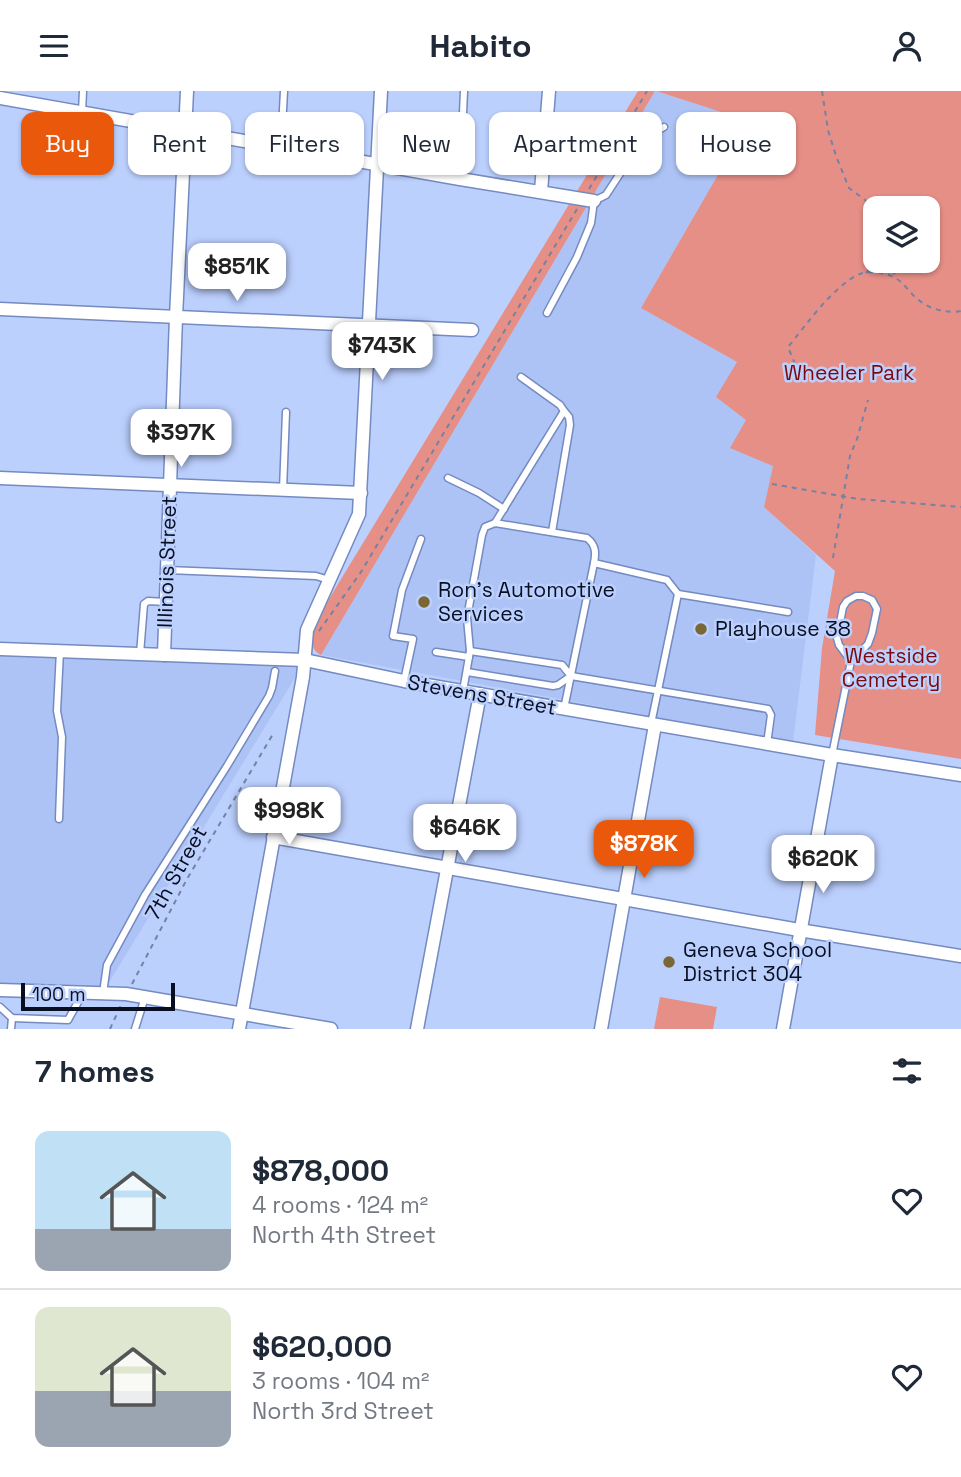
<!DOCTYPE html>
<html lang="en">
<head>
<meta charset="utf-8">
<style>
  body { margin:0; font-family:"Space Grotesk",sans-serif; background:#f6f6f7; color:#1f2937; height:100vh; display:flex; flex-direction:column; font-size:26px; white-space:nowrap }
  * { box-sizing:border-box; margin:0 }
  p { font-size:23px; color:#747a83 }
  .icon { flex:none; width:38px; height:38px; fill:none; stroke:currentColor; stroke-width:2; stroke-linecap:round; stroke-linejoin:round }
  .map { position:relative; height:938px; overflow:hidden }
  .drawer { display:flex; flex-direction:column; background:#fff; flex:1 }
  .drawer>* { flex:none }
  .banner { position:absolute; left:21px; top:21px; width:920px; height:63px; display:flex; gap:14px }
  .controls { position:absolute; left:863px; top:105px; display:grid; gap:14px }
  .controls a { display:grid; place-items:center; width:77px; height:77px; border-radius:14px; background:#fff; box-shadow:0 2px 5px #0004; font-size:35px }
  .scale { position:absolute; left:21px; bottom:18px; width:154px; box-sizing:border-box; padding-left:7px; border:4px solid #080f23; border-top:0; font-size:19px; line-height:24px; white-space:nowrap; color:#080f23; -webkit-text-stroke:5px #bcd0fe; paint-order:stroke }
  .price { position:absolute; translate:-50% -60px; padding:0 16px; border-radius:14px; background:#fff; color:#222; font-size:23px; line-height:46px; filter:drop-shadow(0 2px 4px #0008) }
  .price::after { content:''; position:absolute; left:50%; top:42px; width:21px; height:16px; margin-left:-10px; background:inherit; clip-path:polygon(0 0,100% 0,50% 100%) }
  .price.on { background:#ea580c; color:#fff }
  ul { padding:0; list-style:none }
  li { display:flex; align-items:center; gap:21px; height:175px; padding:0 35px }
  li+li { border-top:2px solid #e0e1e3 }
  li span { display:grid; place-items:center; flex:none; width:196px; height:140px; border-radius:14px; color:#555 }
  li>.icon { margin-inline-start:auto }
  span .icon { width:84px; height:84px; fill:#fffc; stroke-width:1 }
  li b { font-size:30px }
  h2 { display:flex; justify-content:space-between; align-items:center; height:84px; padding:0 35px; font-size:30px }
  .tag { padding:0 24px; border-radius:14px; background:#fff; box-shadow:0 2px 5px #0004; font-size:24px; line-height:63px }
  .tag.on { background:#ea580c; color:#fff }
  header { display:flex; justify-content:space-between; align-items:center; height:91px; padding:0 35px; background:#fff; font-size:32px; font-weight:800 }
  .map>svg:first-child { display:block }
</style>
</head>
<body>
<header><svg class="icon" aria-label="menu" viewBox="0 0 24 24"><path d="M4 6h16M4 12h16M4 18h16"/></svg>Habito<svg class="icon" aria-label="person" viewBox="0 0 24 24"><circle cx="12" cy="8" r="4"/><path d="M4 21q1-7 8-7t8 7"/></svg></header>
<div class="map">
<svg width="961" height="938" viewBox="0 0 961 938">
  <rect width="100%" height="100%" fill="#bcd0fe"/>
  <g fill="#adc3f6">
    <path d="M655,0l94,30 -108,187 96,54 9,58 27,46 -9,41 52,48 -23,187 -472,-87z"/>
    <path d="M0,564l285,11 16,2 -196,321 -105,-4z"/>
  </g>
  <g fill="#e68f86" fill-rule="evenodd">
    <path d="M638,0h17l-334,564c-15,-7 -7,-26 -3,-38z"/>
    <path d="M656,0h305v668l-146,-24 7,-87 13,-77 -71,-64 9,-41 -43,-18 16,-28 -30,-23 21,-35 -96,-54 108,-187zM875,117h53v53h-53z"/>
    <path d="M660,906l57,10 -4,22h-59z"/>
  </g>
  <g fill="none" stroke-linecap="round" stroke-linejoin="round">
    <defs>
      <g id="service">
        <path d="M82,21l1,-21"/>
        <path d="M281,56l3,-56"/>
        <path d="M460,88l4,-88"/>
        <path d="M547,222l30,-56 14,-34 3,-22 12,-6 36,-55 22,-13"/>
        <path d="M521,286l39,28 4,6"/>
        <path d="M448,387l31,15 25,16"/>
        <path d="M283,399l3,-78"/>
        <path d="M495,432l69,-112 5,6 1,8 -18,107"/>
        <path d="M167,479l149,6 13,4"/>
        <path d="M470,560l92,14 9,11 197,33 3,6 -4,29"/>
        <path d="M436,561l33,5"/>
        <path d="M140,563l4,-50 4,-3 18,1"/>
        <path d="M467,581l86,14 5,-1 13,-9"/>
        <path d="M404,590l9,-42 -20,-3 9,-46 19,-51"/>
        <path d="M463,600l7,-40 -3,-33 15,-83 3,-8 10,-4 92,15c9,7 9,15 7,25"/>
        <path d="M564,618l30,-146 73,17 11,14"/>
        <path d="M651,633l27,-130 110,18"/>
        <path d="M832,664l19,-94 17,-17 4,-11 5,-24 -5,-9 -9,-4h-7l-9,5 -4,6 -6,31 2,7 12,16"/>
        <path d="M59,728l3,-82 -5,-26 3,-60"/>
        <path d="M103,902l4,-28 38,-70 82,-129 42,-70 3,-8 3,-17"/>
        <path d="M0,916l12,11 56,2 15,-27"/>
        <path d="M11,938l1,-11"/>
        <path d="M135,938l10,-32"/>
      </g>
      <g id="minor">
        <path d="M0,7l460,81 134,22"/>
        <path d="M541,100l8,-100"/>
        <path d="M0,218l472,21"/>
        <path d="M0,387l361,15"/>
        <path d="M0,558l305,11 99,21 428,74 129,20"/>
        <path d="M164,564l12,-338 11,-226"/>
        <path d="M273,746l526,93 162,26"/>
        <path d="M0,899l126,4 205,35"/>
        <path d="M239,938l64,-352 4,-47 52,-116 22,-423"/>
        <path d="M417,938l63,-335"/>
        <path d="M601,938l54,-304"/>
        <path d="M783,938l49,-274"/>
      </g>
    </defs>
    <use href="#service" stroke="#748ac0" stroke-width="9"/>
    <use href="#minor" stroke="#748ac0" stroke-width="15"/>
    <g stroke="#7382a5" stroke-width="2" stroke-dasharray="5 5" stroke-linecap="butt">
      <path d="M822,0l6,39 8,26 13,32 16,12 10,15"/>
      <path d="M589,98l58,-98"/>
      <path d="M888,170l7,14"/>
      <path d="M866,182l11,-12"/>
      <path d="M795,273l-7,-17c18,-22 46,-62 72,-73 10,-4 29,-1 37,5 9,6 14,16 23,22 9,8 29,13 41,10"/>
      <path d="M772,393l86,15 103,8"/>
      <path d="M833,467l17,-102 7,-17 11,-39"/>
      <path d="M319,540l42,-59 216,-363"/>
      <path d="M132,893l55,-105 86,-145"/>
      <path d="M110,938l11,-24"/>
    </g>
    <use href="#service" stroke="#fff" stroke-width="6"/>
    <use href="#minor" stroke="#fff" stroke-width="12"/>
  </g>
  <g fill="#7b6635" stroke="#bcd0fe" stroke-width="2.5">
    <circle cx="424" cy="511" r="7"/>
    <circle cx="701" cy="538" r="7"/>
    <circle cx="669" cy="871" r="7"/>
  </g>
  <g text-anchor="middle" stroke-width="5" stroke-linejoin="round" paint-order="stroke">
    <g font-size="21" fill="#7b090e" stroke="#bcd0fe">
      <text x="849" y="289">Wheeler Park</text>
      <text x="891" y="572">Westside<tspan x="891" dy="24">Cemetery</tspan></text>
    </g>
    <g font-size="21" fill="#080f23" stroke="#bcd0fe">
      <text transform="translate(167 471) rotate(-88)" y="7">Illinois Street</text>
      <text transform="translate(482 604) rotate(10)" y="7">Stevens Street</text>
      <text transform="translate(176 782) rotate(-61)" y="7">7th Street</text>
    </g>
    <g font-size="21" fill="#080f23" stroke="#bcd0fe" text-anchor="start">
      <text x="438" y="506">Ron's Automotive<tspan x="438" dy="24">Services</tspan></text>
      <text x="715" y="545">Playhouse 38</text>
      <text x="683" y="866">Geneva School<tspan x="683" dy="24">District 304</tspan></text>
    </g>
  </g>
</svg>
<div class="controls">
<a><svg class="icon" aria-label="layers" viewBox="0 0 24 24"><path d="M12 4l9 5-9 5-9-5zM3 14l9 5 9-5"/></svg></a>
</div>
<div class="scale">100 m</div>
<b class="price" style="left:237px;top:212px">$851K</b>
<b class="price" style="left:382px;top:291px">$743K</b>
<b class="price" style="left:181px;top:378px">$397K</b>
<b class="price" style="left:289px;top:756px">$998K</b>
<b class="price" style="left:465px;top:773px">$646K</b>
<b class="price on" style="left:644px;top:789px">$878K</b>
<b class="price" style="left:823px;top:804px">$620K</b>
<div class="banner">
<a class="tag on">Buy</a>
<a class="tag">Rent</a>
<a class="tag">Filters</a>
<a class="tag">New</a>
<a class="tag">Apartment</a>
<a class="tag">House</a>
</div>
</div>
<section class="drawer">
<h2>7 homes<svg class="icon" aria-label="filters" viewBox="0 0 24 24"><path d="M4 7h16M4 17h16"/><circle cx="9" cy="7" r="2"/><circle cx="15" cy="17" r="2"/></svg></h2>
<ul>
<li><span style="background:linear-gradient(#bfe0f5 70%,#9aa5b1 0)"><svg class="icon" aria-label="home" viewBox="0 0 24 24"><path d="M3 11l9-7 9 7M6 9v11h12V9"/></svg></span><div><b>$878,000</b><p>4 rooms · 124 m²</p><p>North 4th Street</p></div><svg class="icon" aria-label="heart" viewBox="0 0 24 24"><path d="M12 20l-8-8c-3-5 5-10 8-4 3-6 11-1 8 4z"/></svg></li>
<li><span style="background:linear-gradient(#dfe7d0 60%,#9aa5b1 0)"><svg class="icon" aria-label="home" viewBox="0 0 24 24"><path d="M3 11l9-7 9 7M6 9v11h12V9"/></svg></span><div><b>$620,000</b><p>3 rooms · 104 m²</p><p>North 3rd Street</p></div><svg class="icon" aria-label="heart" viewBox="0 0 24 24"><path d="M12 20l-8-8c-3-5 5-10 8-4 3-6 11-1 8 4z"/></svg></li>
</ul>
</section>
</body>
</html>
